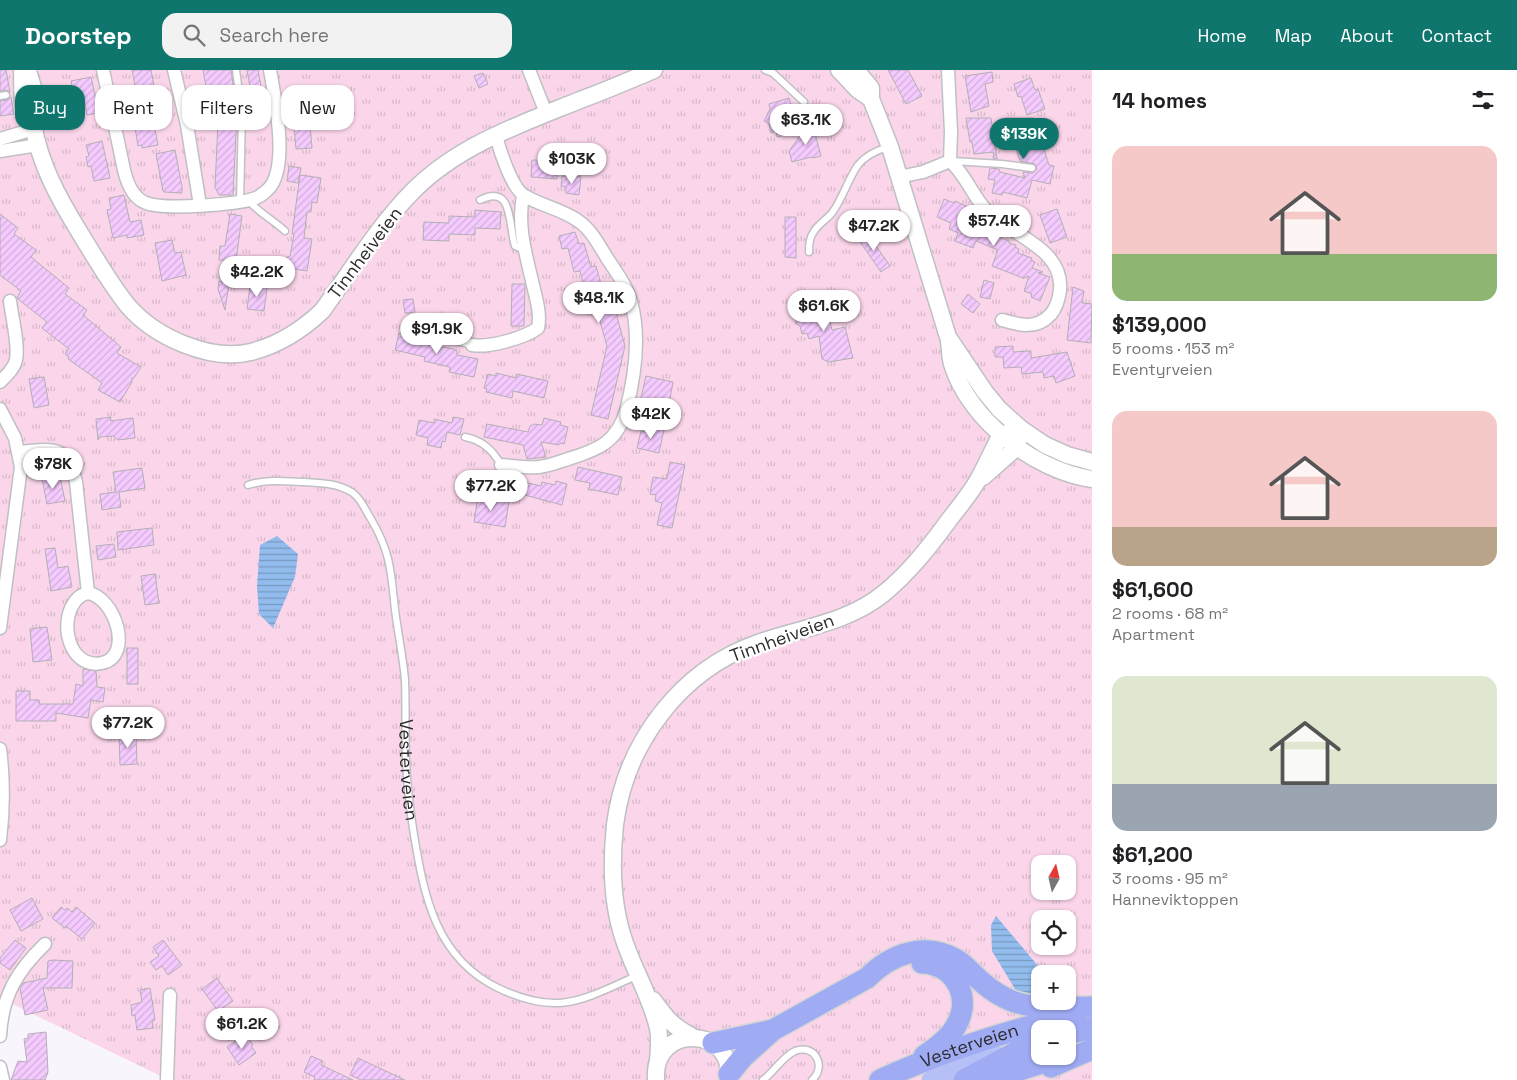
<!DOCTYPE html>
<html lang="en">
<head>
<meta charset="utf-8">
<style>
  body { margin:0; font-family:"Space Grotesk",sans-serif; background:#f2f2f2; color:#202124; height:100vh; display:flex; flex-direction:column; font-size:19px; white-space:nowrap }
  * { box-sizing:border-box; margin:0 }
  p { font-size:16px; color:#757577 }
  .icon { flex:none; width:28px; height:28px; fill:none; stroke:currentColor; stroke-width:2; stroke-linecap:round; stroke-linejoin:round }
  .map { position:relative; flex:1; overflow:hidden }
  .panel { display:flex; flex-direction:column; background:#fff; width:425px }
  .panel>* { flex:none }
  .top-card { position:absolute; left:15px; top:15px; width:475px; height:45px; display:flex; gap:10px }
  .needle { width:32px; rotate:8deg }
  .buttons { position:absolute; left:1031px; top:785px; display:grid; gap:10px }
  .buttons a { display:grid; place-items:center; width:45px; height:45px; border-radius:10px; background:#fff; box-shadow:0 1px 4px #0004; font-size:25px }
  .price { position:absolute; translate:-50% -42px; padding:0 11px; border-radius:18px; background:#fff; color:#222; font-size:16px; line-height:32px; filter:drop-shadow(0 1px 2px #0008) }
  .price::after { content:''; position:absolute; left:50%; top:30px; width:15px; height:11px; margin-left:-8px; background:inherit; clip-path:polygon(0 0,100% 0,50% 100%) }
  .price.on { background:#0f766e; color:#fff }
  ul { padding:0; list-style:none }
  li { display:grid; align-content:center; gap:10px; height:265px; padding:0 20px }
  li span { display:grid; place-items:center; height:155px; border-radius:15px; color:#555 }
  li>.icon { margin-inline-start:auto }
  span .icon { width:90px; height:90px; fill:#fffc; stroke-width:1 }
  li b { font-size:21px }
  h2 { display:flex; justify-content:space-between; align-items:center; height:60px; padding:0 20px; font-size:21px }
  .tag { padding:0 18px; border-radius:15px; background:#fff; box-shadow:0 1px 4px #0004; font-size:18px; line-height:45px }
  .tag.on { background:#0f766e; color:#fff }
  header { display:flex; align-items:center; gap:30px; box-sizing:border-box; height:70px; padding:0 25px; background:#0f766e; color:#fff }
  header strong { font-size:24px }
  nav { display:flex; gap:28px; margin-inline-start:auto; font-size:18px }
  .search { width:350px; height:45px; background:#f2f2f2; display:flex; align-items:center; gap:12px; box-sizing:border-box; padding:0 18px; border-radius:15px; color:#757577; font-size:19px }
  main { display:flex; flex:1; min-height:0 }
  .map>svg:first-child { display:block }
</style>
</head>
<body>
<header>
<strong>Doorstep</strong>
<div class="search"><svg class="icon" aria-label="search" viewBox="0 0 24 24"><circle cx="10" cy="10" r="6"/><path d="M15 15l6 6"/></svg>Search here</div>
<nav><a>Home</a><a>Map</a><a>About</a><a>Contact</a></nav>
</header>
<main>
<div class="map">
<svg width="1092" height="1010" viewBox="0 0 1092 1010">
  <defs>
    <pattern id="park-tufts" width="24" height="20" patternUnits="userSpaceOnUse" patternTransform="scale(1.25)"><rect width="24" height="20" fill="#fbd6eb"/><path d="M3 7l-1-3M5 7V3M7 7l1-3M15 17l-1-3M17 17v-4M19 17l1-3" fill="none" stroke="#d7b8ca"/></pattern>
    <pattern id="water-rules" width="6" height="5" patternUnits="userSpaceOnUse" patternTransform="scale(1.25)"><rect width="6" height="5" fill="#92bced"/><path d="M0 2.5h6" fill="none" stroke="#7799c0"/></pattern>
    <pattern id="building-hatch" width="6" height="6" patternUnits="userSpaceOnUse" patternTransform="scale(1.25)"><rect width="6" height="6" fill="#f5cafe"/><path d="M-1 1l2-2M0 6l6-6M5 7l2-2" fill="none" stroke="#d2aeda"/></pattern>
  </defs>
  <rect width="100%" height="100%" fill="#f8f6fc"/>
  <path fill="url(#park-tufts)" fill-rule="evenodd" d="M0,0h1092v1010h-923l-169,-82zM1040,794h28v27h-28zM1040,849h28v27h-28zM1040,904h28v27h-28zM1040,959h28v27h-28z"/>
  <g fill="url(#water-rules)">
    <path d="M277,466l21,18 -3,23 -22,51 -14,-14 -2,-28 3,-41z"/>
    <path d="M996,846l48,57 -4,1v12l-6,17 -19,-14 -23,-38 -1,-26z"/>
  </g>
  <g fill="url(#building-hatch)" stroke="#b3afb4">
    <path d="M0,0h6l4,22 -4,-2 -6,1z"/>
    <path d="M132,0h19l6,32 -18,4z"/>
    <path d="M203,0h28l6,42 -4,83h-14l-4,-8 3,-65 2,1 -5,-32 -8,1z"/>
    <path d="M247,0h11l10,54 -11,2z"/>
    <path d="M888,0h20l14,26 -16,8z"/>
    <path d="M992,2l1,10 -8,2 4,22 -18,6 -6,-36z"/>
    <path d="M483,3l5,11 -9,4 -5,-12z"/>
    <path d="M91,7l8,36 -12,2 -3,-16 -9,2 -4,-20z"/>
    <path d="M1031,8l4,12 3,-1 7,20 -18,6 -6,-19 -3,1 -4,-13z"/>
    <path d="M11,27l3,17 -14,2v-15l7,-1z"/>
    <path d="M789,28l4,14 4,-1 5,20 -25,6 -1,-6 -5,2 -2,-9 -5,-3 6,-12 -1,-5z"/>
    <path d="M306,33l1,11h2l3,34 -16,1 -4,-45z"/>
    <path d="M966,48h25l6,41 -4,-1 1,-6 -20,2 -2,-12h-2z"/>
    <path d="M1005,48h29l15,47 5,1 -4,18 -18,-4 -5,18 -24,-6 -1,3 -10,-2 3,-13 -7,-1 2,-11 9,1 1,3 25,6 -2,-6 10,1 4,-4 -2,-5 -15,-3z"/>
    <path d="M153,49l5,26 -16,3v-3l-4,1 -4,-25z"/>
    <path d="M813,56l8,30 -8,2 -2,-1 -19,5 -3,-11 17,-23z"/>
    <path d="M102,71l8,37 -16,3 -3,-15 -3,1 -2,-10 3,-1 -3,-11z"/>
    <path d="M175,80l7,37v6l-18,-1 -1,-1 -7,-37z"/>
    <path d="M532,90l26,1 -1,18 -26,-2z"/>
    <path d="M289,96l12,2 -3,15 -11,-2z"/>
    <path d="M300,105l21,3 -4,25 -5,-1 -1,10h-4l-3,26 8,1 -5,32 -39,-6 22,-9 4,-22h-2z"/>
    <path d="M562,106l19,1 -2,18 -13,-2v-6l-5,-1z"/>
    <path d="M124,125l6,27 11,-2 3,15 -17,3v-3l-14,3 -6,-28 4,-1 -2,-11z"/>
    <path d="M944,129l10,4 1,-2 13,6 -3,8 14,5 -1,3 5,1 -2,5 28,12v2l7,2 -1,2 4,2 -1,4 14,5 -1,2 4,2 -3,6 11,4 -5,1 12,4 -10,24 -9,-4 1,-3 -8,-3 5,-15 -6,2 -31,-12 6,-16 -22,-9 -3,7 -18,-7 3,-8 -9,-4 2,-6 -14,-6z"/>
    <path d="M1057,139l10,28 -17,6 -10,-28z"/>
    <path d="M475,140l26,2 -1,17 -25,-1v7l-26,-1v7l-26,-1 1,-18 25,1v-7l26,1z"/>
    <path d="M0,144l18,14 -4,6 22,16 -5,7 38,31 -4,6 22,16 -4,5 38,32 -4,6 24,14 -7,11h-2v4l-12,20 -22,-12 4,-7 -34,-24 1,-2 -4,-3 4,-5 -27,-21 5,-6 -29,-23 -1,-2 4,-6 -21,-16z"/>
    <path d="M230,144l12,2 -6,45 -17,-1 1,-14h5z"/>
    <path d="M785,147h11v41l-11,-1z"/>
    <path d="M575,162l4,12 5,-1 7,24 5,-1 10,36 4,-1 3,13 3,-1 9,33 -17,73 -17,-4 16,-69 -8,-28h-2l-4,-12 -4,1 -9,-36 -6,1 -6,-24 -6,1 -3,-13z"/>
    <path d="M867,163l23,33 -9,6 -23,-33z"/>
    <path d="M172,170l3,13 6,-1 5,23 -24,6 -7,-38z"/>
    <path d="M984,210l10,3 -4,16 -10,-2z"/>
    <path d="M219,211l10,2 -4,27 -7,-21z"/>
    <path d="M512,214h13l-1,42h-13z"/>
    <path d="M250,216l17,2 -3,23 -17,-2z"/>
    <path d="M1073,217l11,4 -2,12 10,1 -1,39 -24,-3z"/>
    <path d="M968,224l12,10 -7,9 -12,-9z"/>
    <path d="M413,229l2,13 -10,1 -2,-13z"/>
    <path d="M820,230l4,14 4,-1 4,17 13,-3 8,31 -24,4 -7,-3 -3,-23 -10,3 -2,-6 -5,1 -2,-8 -5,-3 6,-13 -1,-5z"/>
    <path d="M399,263l30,6 -1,5 25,5 4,2v4l21,4 -4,18 -25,-5 1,-5 -26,-6 1,-4 -30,-7z"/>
    <path d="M1013,276v6l18,-1v7l36,-6 8,24 -19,7 -2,-7 -10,2 -1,-6 -21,2 -1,-7 -17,1 -1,-11h-8v-10z"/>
    <path d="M496,303l20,5 1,-4 31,7 -4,17 -31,-7 -1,7 -26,-6 1,-3 -3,-1 4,-14 8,2z"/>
    <path d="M646,306l27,6 -5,28 -28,-8z"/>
    <path d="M44,307l5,28 -15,3 -5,-29z"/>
    <path d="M111,347l-1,4 23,-3 2,20 -17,2 -5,-4 -13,1 -2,3 -2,-21z"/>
    <path d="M453,347l11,2 -4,16 -13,-3 -2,10 -3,-1 -1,7 -14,-3 1,-7 -12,-3 3,-15 15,3v-4l18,4z"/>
    <path d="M544,348l17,4 -1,3 8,2 -4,17 -4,-1 -1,2 -18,-3 5,15 -19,2 -4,-14 -39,-8 3,-13 41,8 2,-6 4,-2 8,1z"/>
    <path d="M652,357l12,3 -5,23 -22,-5 4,-17 9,2z"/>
    <path d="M670,392l15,3 -13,63 -15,-3 5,-22 -7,-2 1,-6 -6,-1 3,-17 14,2z"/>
    <path d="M578,397l44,10 -4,18 -29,-6 1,-6 -15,-3z"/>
    <path d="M142,398l3,20 -26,4 2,15 -19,3 -2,-16 16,-2 -3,-20z"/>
    <path d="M60,406l5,25 -18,3 -5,-25z"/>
    <path d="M556,411l11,3 -5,21 -41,-11 3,-12 17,4 1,-4 13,3z"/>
    <path d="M478,426l31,5 -4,26 -31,-5z"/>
    <path d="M152,458l2,17 -36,5 -1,-18z"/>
    <path d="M114,474l2,13 -18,3 -2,-14z"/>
    <path d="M55,478l3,20 10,-2 4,21 -21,4 -6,-42z"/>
    <path d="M155,504l4,29 -14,2 -4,-29z"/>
    <path d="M47,557l5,33 -19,2 -3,-33z"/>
    <rect x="127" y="578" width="11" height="36"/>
    <path d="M83,599l13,2 1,16 8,1 -2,14 -12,-2 -3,18 -32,-5v8h-40v-30h14v9h9v4h34l3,-20 7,2z"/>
    <path d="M136,663l1,31 -17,1 -1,-31z"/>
    <path d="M32,828l11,21 -22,12 -11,-21z"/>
    <path d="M61,837l4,3 2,-2 5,4 4,-5 19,16 -13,16 -16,-13 -1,2 -13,-10z"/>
    <path d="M15,870l11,8 -16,22 -10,-7v-5z"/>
    <path d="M163,870l19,25 -14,10 -6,-9 -6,4 -6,-8 9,-6 -6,-9z"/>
    <path d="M53,890l20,1 -1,27h-29l5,22 -23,5 -5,-27 3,-5 24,-5 1,-17z"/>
    <path d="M217,908l16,23 -15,10 -16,-22z"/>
    <path d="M150,918l5,32 -3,1 1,7 -16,2 -2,-15 -3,1 -1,-11 11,-3 -2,-12z"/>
    <path d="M46,962l2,40 -3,8h-34l7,-19 9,1 -3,-23 4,-1v-4z"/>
    <path d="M246,964l7,11 -2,1 5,7 -17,12 -12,-18z"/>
    <path d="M311,986l12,5 -2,4 32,15h-39l1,-3 -11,-5z"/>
    <path d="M358,988l47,22h-44l-11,-5z"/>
  </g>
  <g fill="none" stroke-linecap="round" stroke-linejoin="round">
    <defs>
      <g id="service">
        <path d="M236,0l6,44 -2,88"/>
        <path d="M765,0l8,3 31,29"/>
        <path d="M0,26l6,-1"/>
        <path d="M952,91l50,3 30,4"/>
        <path d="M248,130c10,12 25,20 37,31"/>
        <path d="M480,130c34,-17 28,25 35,46l5,2h5"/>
        <path d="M809,182c0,-6 0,-14 4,-19 4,-8 13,-13 19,-20 11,-15 16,-34 26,-48 7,-9 20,-15 30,-18"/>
        <path d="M415,250l23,16 34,9"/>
        <path d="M465,367c17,3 28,13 36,28"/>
        <path id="s1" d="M248,415c18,-6 37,-4 55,-3 17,1 35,1 50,11 9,7 12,17 18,26 20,34 20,53 24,91 3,23 8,47 10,70 1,27 0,53 1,80 1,25 4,50 8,75 10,61 22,123 84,153 59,28 83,13 138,-12"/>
        <path d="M763,1010c11,-8 19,-23 32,-29 20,-8 32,16 17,29"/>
      </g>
      <g id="minor">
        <path d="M103,0l21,100c3,13 9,28 22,33 18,7 91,2 110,-5 5,-2 12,-8 15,-12 17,-25 4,-87 -1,-116"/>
        <path d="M174,0l13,55 13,80"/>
        <path d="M529,0l17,43"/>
        <path d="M496,66c4,15 16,53 29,60 17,10 36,13 52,24 14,9 22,25 30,38 9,14 20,28 24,44 10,35 4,74 -5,109 -9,31 -28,39 -58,48 -9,3 -19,7 -29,8 -13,1 -25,-1 -38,-2"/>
        <path d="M0,69l34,-10"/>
        <path d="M0,81l38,-6"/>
        <path d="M950,91c16,14 22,34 36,49 24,25 78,38 74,80 -1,8 -3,17 -9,24 -14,16 -32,11 -49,6"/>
        <path d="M899,107l24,-5 27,-11 1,-29 -3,-62"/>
        <path d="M472,275c17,3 52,-7 66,-17 3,-15 -2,-29 -5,-43 -7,-30 -16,-59 -10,-89"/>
        <path d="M0,312c6,-6 14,-13 16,-22 3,-16 -4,-42 -6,-59"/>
        <path d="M0,339l15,29 6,29 -21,161"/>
        <path d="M19,382c34,-3 48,-8 57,30l12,111"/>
        <path d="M88,523c27,4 46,63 14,70 -34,7 -45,-45 -24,-65 2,-2 6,-4 10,-5z"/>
        <path d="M0,679c4,32 4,59 0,91"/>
        <path d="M0,966c2,-40 17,-65 45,-92"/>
        <path d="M0,997l3,13"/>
        <path d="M167,1010l3,-85"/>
      </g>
      <g id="tertiary">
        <path d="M22,0c1,16 -3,42 11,53 6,40 26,76 47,110 14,23 31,52 48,73 27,31 82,56 123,46 27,-7 51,-22 71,-41 30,-41 56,-85 92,-121 45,-45 109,-67 166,-90 25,-9 50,-20 74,-30"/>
        <path d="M839,0l19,20 13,9"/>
        <path d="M856,0l15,18v11l19,48 58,190 37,55 14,17 21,19 25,17 22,10 25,7"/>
        <path d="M28,1l11,36 -2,13 -4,3"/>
        <path d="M949,271c1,8 1,16 3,23 17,56 83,107 140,115"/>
        <path d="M983,407l34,-30 2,-10"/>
        <path d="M653,930c14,19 19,26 40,37"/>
        <path d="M658,991c1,-11 2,-23 0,-33 -7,-30 -23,-56 -33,-85 -13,-36 -14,-80 -10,-118 10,-81 65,-155 143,-182 42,-15 89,-20 125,-49 26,-21 47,-48 66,-74 10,-13 21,-26 29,-40 8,-15 15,-30 22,-44l20,-8"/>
        <path d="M656,1010c-4,-59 81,-53 72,0"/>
      </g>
      <path id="primary" d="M932,1010l64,-24"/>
      <g id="trunk">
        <path d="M922,893c32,1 50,33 35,61 -6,13 -21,24 -33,32"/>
        <path d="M1068,964l24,-6"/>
        <path d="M713,973l55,-12"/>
        <path d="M1051,997l41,-18"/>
        <path d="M729,1004l14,-17 30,-27 94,-52c24,-24 58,-37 90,-18 10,6 17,16 26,23 8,7 19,14 29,18 24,9 55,6 80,6"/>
        <path id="s2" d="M880,1010c63,-29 130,-50 197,-66"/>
        <path d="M964,1010l63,-34 13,-4"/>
        <path d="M989,1010l74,-24"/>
      </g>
    </defs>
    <use href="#service" stroke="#c0bfc4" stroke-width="9"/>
    <use href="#minor" stroke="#c0bfc4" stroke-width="15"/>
    <use href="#tertiary" stroke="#c0bfc4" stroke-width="19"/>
    <use href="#primary" stroke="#d5d5d5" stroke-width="22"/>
    <use href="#trunk" stroke="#d5d5d5" stroke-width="24"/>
    <use href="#service" stroke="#fff" stroke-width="6"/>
    <use href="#minor" stroke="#fff" stroke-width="12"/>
    <use href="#tertiary" stroke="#fff" stroke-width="16"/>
    <use href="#primary" stroke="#b7c0f6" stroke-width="20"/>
    <use href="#trunk" stroke="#9fabf3" stroke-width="21"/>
  </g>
  <g text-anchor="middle" stroke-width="5" stroke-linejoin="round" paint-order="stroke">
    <g font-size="18" fill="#2b2b2d" stroke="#fff">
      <text transform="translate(365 183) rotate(-53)" y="6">Tinnheiveien</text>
      <text transform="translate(782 568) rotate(-20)" y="6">Tinnheiveien</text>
      <text dy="6" stroke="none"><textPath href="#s1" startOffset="395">Vesterveien</textPath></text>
      <text dy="6" stroke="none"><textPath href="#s2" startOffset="96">Vesterveien</textPath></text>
    </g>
  </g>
</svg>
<div class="buttons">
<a><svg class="needle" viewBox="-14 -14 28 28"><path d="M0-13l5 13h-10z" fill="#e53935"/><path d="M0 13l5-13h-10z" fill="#757577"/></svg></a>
<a><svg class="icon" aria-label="locate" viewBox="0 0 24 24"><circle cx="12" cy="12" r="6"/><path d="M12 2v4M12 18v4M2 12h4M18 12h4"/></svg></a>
<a>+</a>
<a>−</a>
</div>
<b class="price" style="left:806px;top:76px">$63.1K</b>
<b class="price on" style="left:1024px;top:90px">$139K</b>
<b class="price" style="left:572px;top:115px">$103K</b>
<b class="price" style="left:994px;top:177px">$57.4K</b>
<b class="price" style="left:874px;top:182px">$47.2K</b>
<b class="price" style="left:257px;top:228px">$42.2K</b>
<b class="price" style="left:599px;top:254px">$48.1K</b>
<b class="price" style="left:824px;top:262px">$61.6K</b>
<b class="price" style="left:437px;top:285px">$91.9K</b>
<b class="price" style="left:651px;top:370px">$42K</b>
<b class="price" style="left:53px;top:420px">$78K</b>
<b class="price" style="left:491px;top:442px">$77.2K</b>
<b class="price" style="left:128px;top:679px">$77.2K</b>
<b class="price" style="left:242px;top:980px">$61.2K</b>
<div class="top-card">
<a class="tag on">Buy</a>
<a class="tag">Rent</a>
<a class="tag">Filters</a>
<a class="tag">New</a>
</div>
</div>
<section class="panel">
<h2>14 homes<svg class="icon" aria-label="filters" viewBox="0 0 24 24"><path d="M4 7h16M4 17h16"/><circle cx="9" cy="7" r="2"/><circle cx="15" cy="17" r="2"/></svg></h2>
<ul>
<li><span style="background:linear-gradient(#f6c9c9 70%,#8fb573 0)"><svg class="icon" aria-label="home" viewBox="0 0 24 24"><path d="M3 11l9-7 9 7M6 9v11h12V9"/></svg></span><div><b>$139,000</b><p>5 rooms · 153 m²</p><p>Eventyrveien</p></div></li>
<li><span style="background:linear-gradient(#f6c9c9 75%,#b9a48a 0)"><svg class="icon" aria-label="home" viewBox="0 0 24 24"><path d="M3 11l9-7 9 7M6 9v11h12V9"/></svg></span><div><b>$61,600</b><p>2 rooms · 68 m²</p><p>Apartment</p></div></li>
<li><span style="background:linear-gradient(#dfe7d0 70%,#9aa5b1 0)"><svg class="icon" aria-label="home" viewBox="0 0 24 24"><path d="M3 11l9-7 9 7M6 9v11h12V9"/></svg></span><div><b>$61,200</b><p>3 rooms · 95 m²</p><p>Hanneviktoppen</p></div></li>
</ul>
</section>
</main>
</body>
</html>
